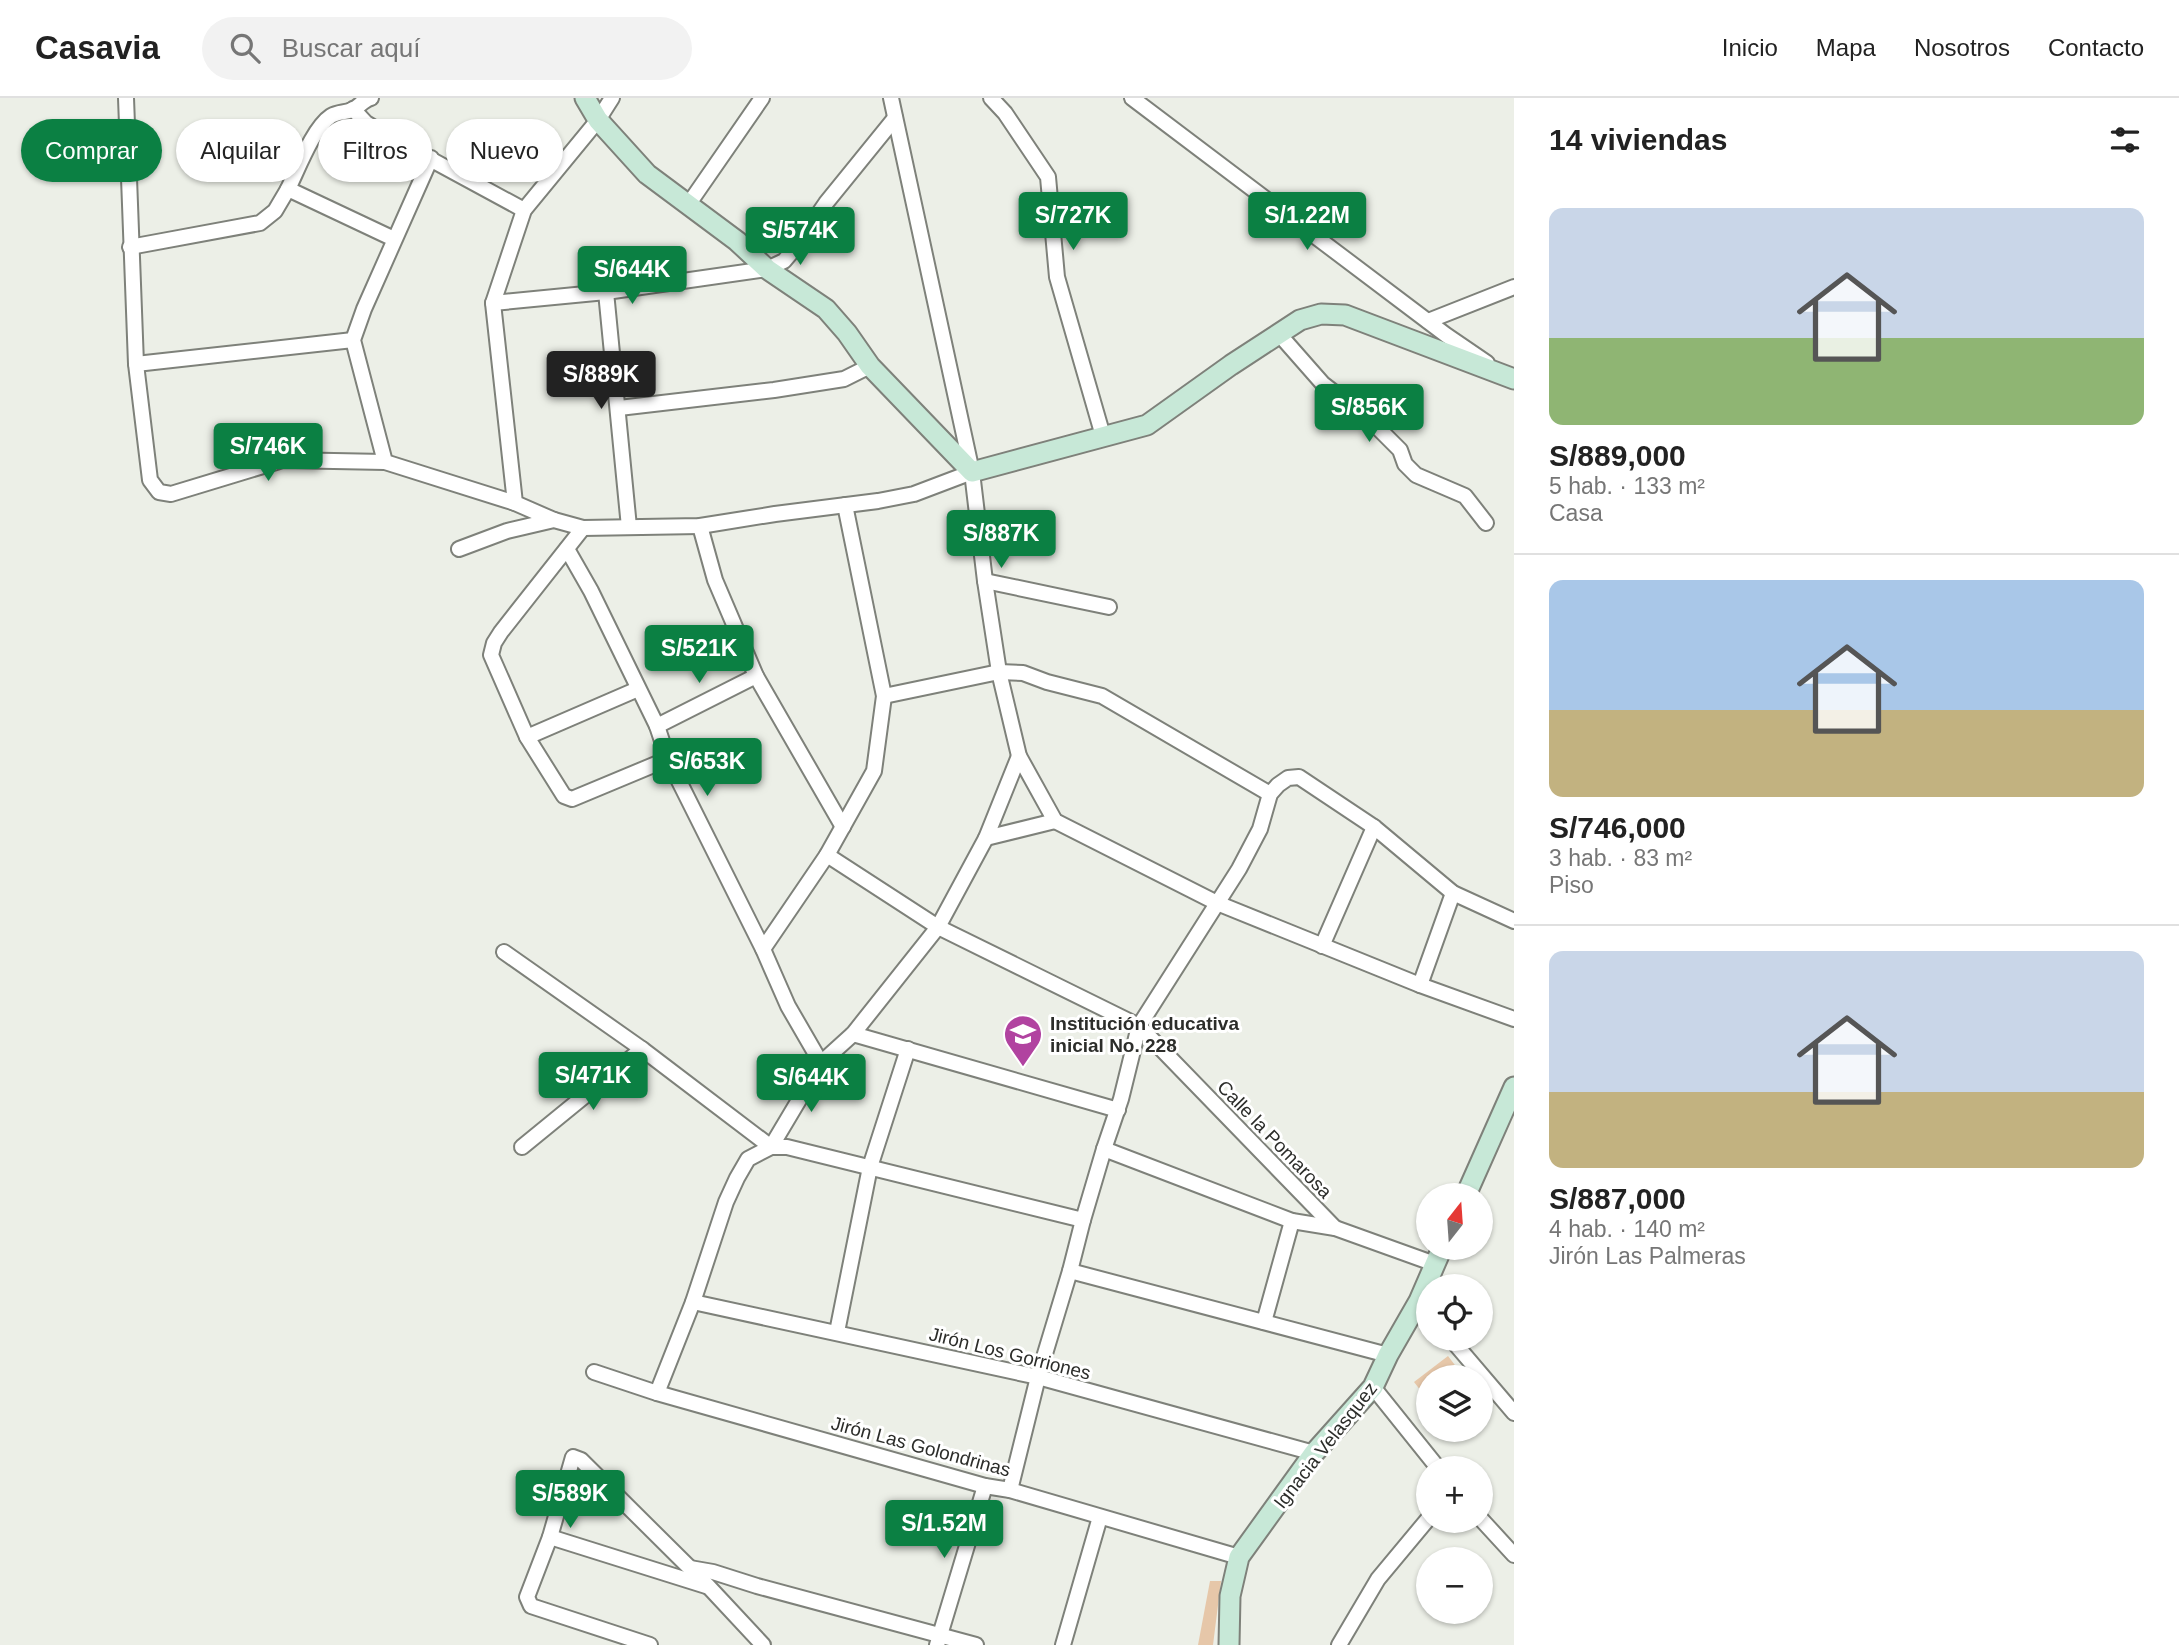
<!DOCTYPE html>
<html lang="es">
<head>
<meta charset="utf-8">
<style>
  body { margin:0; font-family:Helvetica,sans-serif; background:#f2f2f2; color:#222; height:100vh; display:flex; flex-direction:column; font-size:26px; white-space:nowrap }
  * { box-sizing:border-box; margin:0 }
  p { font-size:23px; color:#767676 }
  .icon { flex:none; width:38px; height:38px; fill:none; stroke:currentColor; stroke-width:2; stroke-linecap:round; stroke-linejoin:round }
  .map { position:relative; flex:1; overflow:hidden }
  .drawer { display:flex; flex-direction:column; background:#fff; width:665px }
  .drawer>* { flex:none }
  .top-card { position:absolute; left:21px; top:21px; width:665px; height:63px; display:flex; gap:14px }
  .needle { width:46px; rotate:17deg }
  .fabs { position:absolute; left:1416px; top:1085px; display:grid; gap:14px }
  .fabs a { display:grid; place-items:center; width:77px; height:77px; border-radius:50%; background:#fff; box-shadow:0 2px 5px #0004; font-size:35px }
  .price { position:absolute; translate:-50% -60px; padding:0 16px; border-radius:7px; background:#0b8043; color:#fff; font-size:23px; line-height:46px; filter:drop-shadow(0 2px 4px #0008) }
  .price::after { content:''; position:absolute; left:50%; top:42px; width:21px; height:16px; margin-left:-10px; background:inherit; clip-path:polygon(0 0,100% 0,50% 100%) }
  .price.on { background:#222; color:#fff }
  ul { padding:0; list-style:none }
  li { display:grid; align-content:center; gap:14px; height:371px; padding:0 35px }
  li+li { border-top:2px solid #e0e0e0 }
  li span { display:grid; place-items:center; height:217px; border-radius:14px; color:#555 }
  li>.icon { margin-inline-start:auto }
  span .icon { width:126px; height:126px; fill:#fffc; stroke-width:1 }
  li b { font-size:30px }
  h2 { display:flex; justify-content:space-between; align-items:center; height:84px; padding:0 35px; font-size:30px }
  .chip { padding:0 24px; border-radius:32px; background:#fff; box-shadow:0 2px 5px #0004; font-size:24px; line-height:63px }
  .chip.on { background:#0b8043; color:#fff }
  header { display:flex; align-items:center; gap:42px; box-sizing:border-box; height:98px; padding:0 35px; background:#fff; border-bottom:2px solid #e0e0e0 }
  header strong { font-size:33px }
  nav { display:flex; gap:38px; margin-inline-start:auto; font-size:24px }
  .search { width:490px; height:63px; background:#f2f2f2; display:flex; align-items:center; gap:18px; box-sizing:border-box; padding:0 24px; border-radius:38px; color:#767676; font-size:26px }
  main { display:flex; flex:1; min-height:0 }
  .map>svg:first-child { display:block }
</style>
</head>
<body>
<header>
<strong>Casavia</strong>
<div class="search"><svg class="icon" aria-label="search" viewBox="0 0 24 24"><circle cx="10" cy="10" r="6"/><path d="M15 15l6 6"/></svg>Buscar aquí</div>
<nav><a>Inicio</a><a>Mapa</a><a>Nosotros</a><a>Contacto</a></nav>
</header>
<main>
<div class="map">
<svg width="1514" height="1547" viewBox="0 0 1514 1547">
  <rect width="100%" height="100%" fill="#ecefe7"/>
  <g fill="#e6c7a9">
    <path d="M1448,1258l16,21h-36v23l-14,-18z"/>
    <path d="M1210,1483h11l-8,64h-15z"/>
  </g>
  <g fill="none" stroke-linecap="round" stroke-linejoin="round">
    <defs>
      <g id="minor">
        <path d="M126,0l10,266 14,116 9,12 12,2 112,-34 102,2"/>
        <path d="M891,0l81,374 13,109 14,91 20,84 36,65 162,82 203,82 94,34"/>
        <path d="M991,0l14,15 43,64 9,100 46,159"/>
        <path d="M1132,0l314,237 41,28"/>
        <path d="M353,11l13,14 18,11 140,76"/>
        <path d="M431,60l-67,151 -11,31 32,122 130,41"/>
        <path d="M288,91c10,-20 25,-61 43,-73 7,-4 14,-3 21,-6 7,-3 11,-10 19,-12"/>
        <path d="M688,107l74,-107"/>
        <path d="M130,149l130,-24 15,-12 13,-22 106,50"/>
        <path d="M606,194l23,235"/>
        <path d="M493,205l113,-11 161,-23 17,-8 11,-13 31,-45 69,-85"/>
        <path d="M1428,223l86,-34"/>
        <path d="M1279,236l44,50 48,37 29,29 5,14 11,11 49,21 21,27"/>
        <path d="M136,266l217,-24"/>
        <path d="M619,310l155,-18 70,-11 26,-13"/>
        <path d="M554,422l-39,-17 -22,-200 31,-93 74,-90 14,-22"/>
        <path d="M700,428l15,54 41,96 87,151"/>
        <path d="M583,430l-82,104 -7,11 -3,12 36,82 37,59 8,3 96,-40"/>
        <path d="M459,451l48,-18 47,-11 29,8 117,-2 75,-12 103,-13 36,-7 58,-22"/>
        <path d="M567,451l24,42 66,135 11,33 95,190 25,57 33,57"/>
        <path d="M985,483l124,26"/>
        <path d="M884,598l115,-24 24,1 24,9 55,14 168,98"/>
        <path d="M657,628l99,-50"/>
        <path d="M527,639l111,-48"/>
        <path d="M986,740l69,-17"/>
        <path d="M827,757l111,72 201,99 196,202"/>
        <path d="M1322,848l52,-119"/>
        <path d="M763,851l64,-94 47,-84 10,-75 -39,-191"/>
        <path d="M504,854l138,97 129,98 50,-84 32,-29 85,-107 48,-89 33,-82"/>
        <path d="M1420,887l33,-92"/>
        <path d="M853,936l265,76"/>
        <path d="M522,1049l120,-98"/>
        <path d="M1104,1051l188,72 43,7 100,36"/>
        <path d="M1070,1173l318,84"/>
        <path d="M693,1204l345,75 276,76"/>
        <path d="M1264,1224l28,-101"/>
        <path d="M837,1234l33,-165 38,-118"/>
        <path d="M1451,1241l63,74"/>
        <path d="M594,1274l63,21 328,93 25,4 229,67"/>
        <path d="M1373,1289l65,81"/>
        <path d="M657,1295l36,-91 33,-100 11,-24 11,-19 23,-12h16l296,73"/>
        <path d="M1010,1392l28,-113 32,-106 13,-51 21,-71 17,-50 18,-73 100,-157 21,-40 10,-35 8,-9 10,-7 11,-1 75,50 79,66 61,28"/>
        <path d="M1480,1420l34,37"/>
        <path d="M550,1439l156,49"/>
        <path d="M690,1470l23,4 44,14 219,59"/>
        <path d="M650,1547l-119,-39 -4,-9 23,-60 23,-80 8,3 127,126 55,59"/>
        <path d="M937,1547l48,-159"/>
        <path d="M1063,1547l37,-128"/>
        <path d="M1339,1547l39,-66 50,-60"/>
      </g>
      <g id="secondary">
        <path d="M585,0l13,22 49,54 90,67 30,28 59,40 21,24 23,33 102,106 175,-47 84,-60 69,-45 21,-6 24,1 169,64"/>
        <path d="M1466,1097l48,-108"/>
        <path d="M1229,1547l1,-49 9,-39 75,-104 59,-66 15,-32 31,-54 23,-53"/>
      </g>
    </defs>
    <use href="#minor" stroke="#7e817a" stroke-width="18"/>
    <use href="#secondary" stroke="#7e817a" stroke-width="23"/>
    <use href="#minor" stroke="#fff" stroke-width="14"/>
    <use href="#secondary" stroke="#c7e8d7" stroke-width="19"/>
  </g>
  <defs>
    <symbol id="school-pin" viewBox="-11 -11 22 30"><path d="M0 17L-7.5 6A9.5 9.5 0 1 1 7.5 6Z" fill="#b143a0" stroke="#fff"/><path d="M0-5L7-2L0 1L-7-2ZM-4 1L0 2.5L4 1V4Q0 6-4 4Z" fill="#fff"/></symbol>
  </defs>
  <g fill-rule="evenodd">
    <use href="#school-pin" x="1001" y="914" width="44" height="60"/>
  </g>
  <g text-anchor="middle" stroke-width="6" stroke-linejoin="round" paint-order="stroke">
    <g font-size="19" font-weight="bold" fill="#2c2d2a" stroke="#fff" text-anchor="start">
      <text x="1050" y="932">Institución educativa<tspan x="1050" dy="22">inicial No. 228</tspan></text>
    </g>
    <g font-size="19" fill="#2c2d2a" stroke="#fff">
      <text transform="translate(1275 1041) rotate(46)" y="7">Calle la Pomarosa</text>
      <text transform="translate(1010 1255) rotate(14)" y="7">Jirón Los Gorriones</text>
      <text transform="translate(1325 1347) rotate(-52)" y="7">Ignacia Velasquez</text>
      <text transform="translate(921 1348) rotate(15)" y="7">Jirón Las Golondrinas</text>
    </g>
  </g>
</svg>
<div class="fabs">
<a><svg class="needle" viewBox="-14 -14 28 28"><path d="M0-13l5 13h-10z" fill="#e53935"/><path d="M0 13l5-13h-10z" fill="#767676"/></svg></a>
<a><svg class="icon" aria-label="locate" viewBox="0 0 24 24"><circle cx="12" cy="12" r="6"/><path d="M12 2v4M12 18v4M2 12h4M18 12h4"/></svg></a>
<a><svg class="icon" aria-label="layers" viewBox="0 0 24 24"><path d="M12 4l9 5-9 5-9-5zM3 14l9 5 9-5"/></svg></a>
<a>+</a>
<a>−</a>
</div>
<b class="price" style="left:1073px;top:154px">S/727K</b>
<b class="price" style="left:1307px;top:154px">S/1.22M</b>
<b class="price" style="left:800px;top:169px">S/574K</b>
<b class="price" style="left:632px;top:208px">S/644K</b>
<b class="price on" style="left:601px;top:313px">S/889K</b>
<b class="price" style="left:1369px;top:346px">S/856K</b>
<b class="price" style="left:268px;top:385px">S/746K</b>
<b class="price" style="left:1001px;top:472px">S/887K</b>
<b class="price" style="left:699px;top:587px">S/521K</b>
<b class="price" style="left:707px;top:700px">S/653K</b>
<b class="price" style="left:593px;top:1014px">S/471K</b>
<b class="price" style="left:811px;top:1016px">S/644K</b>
<b class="price" style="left:570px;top:1432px">S/589K</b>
<b class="price" style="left:944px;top:1462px">S/1.52M</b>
<div class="top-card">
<a class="chip on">Comprar</a>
<a class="chip">Alquilar</a>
<a class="chip">Filtros</a>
<a class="chip">Nuevo</a>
</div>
</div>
<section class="drawer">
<h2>14 viviendas<svg class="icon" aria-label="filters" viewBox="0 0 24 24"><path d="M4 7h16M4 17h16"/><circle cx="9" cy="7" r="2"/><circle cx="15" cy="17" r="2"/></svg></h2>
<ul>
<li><span style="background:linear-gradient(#c9d6e8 60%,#8fb573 0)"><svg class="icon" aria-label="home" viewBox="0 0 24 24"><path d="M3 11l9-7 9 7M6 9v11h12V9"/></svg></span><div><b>S/889,000</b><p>5 hab. · 133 m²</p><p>Casa</p></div></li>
<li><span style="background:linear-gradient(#a9c7e8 60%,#c2b280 0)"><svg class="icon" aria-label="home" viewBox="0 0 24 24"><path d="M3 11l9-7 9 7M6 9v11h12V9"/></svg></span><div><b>S/746,000</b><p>3 hab. · 83 m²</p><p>Piso</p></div></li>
<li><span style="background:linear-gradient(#c9d6e8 65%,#c2b280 0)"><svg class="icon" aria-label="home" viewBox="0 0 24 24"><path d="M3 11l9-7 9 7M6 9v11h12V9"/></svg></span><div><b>S/887,000</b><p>4 hab. · 140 m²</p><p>Jirón Las Palmeras</p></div></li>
</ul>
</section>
</main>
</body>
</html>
